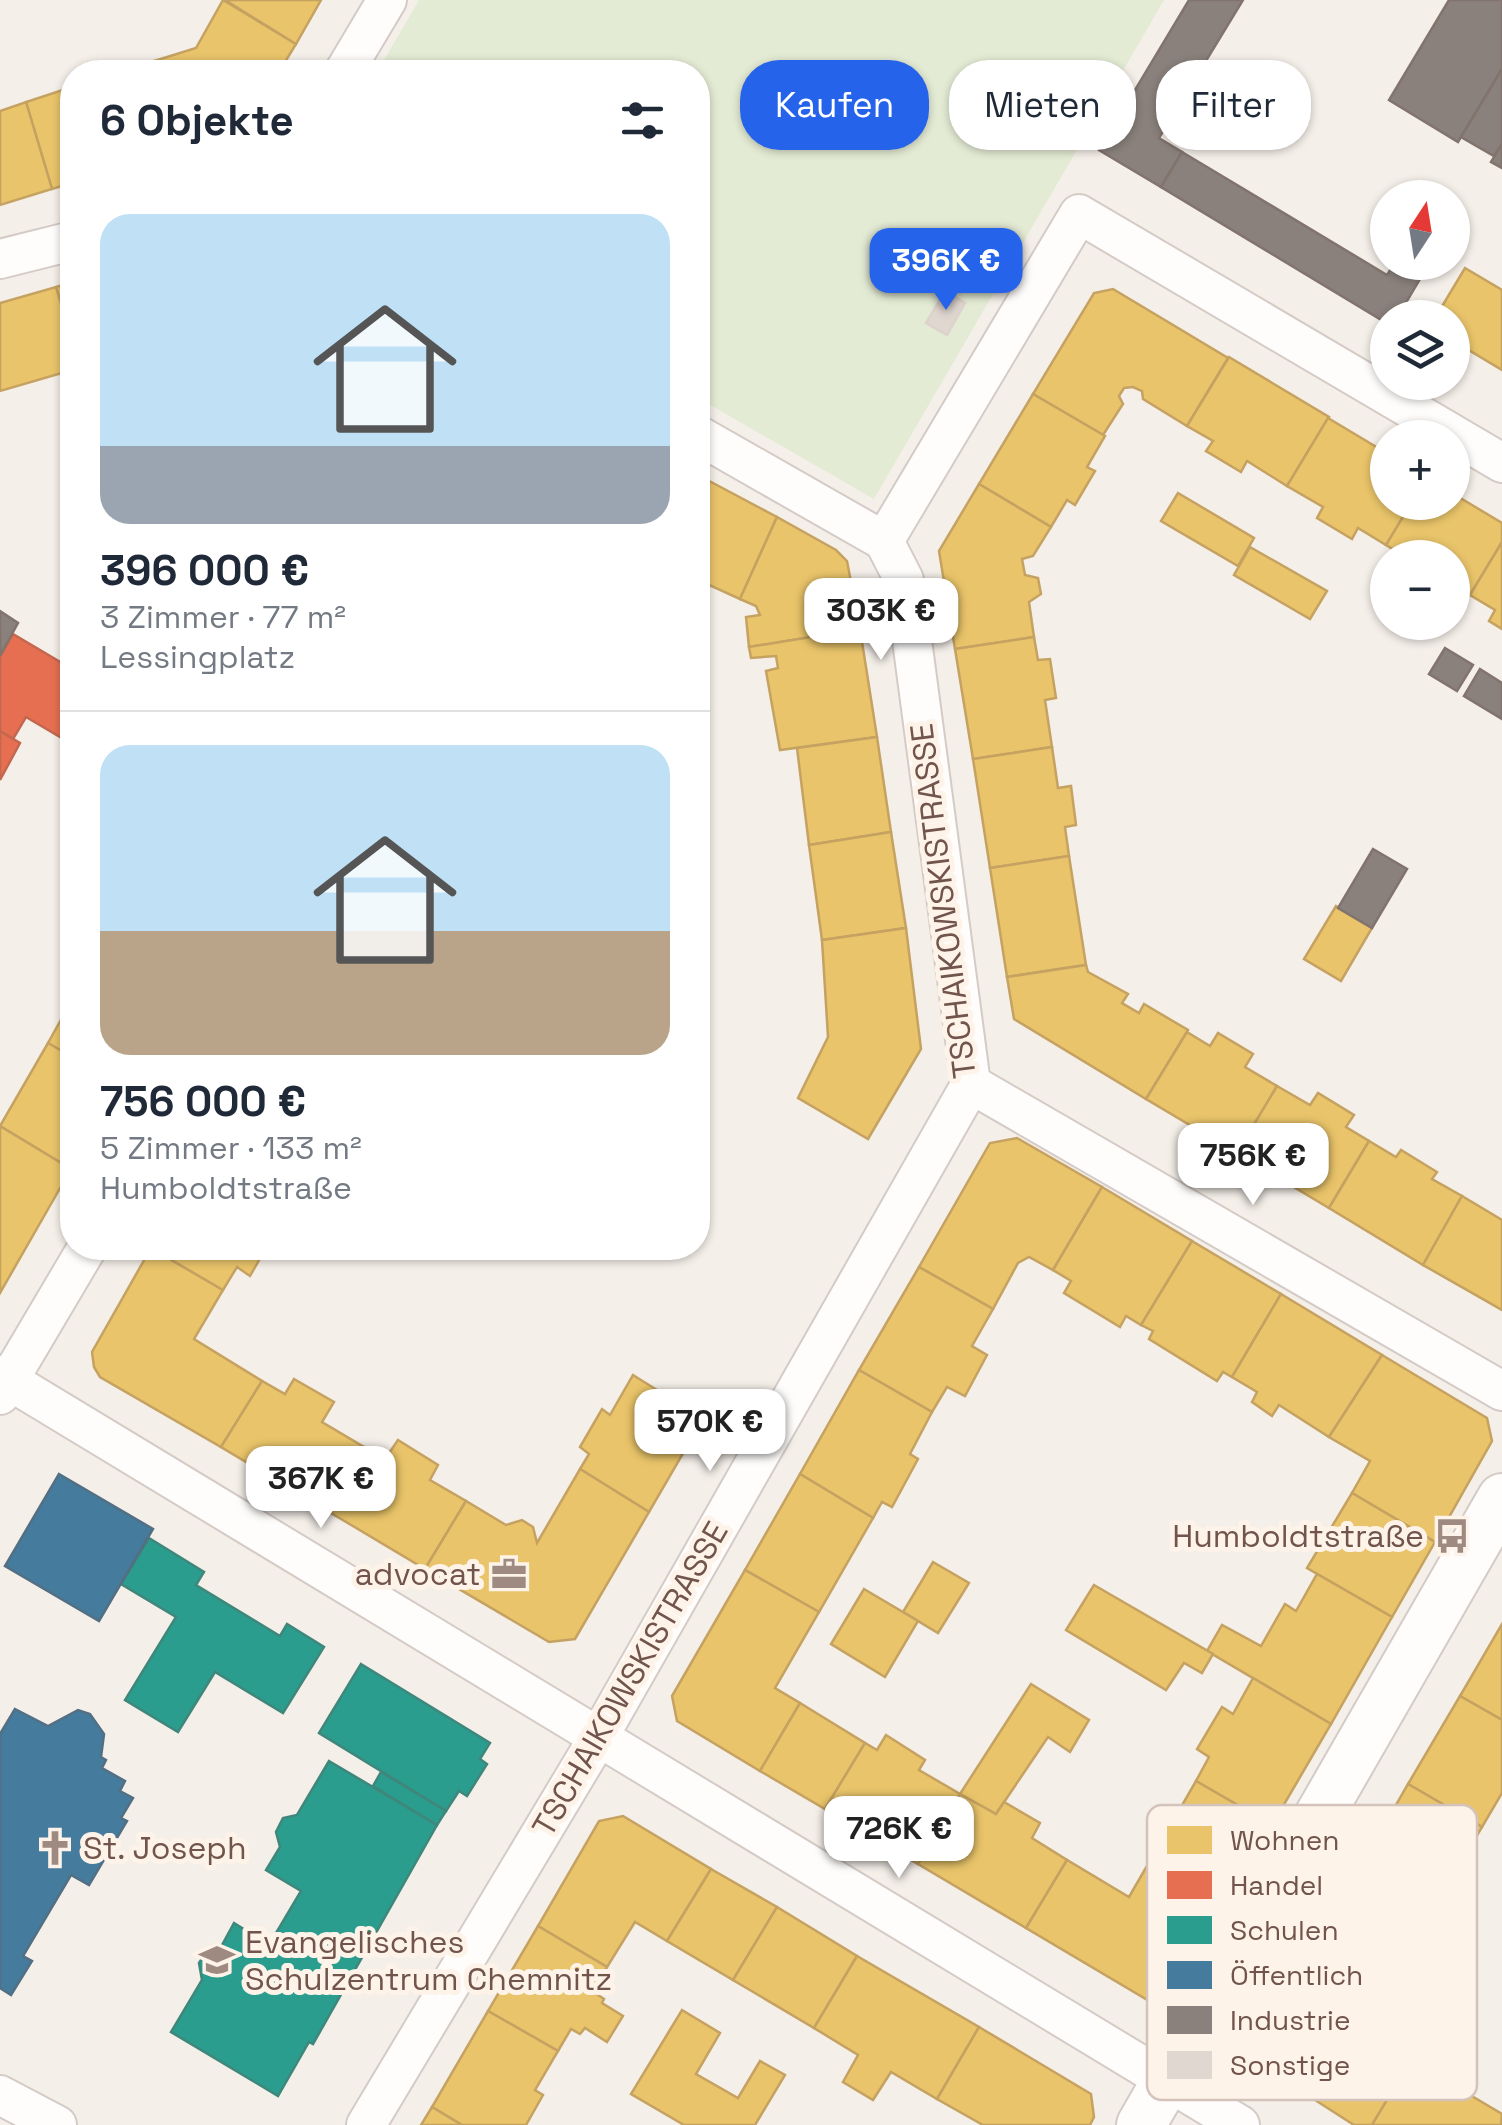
<!DOCTYPE html>
<html lang="de">
<head>
<meta charset="utf-8">
<style>
  body { margin:0; font-family:"Space Grotesk",sans-serif; background:#f2f2f3; color:#1f2937; height:100vh; display:flex; flex-direction:column; font-size:38px; white-space:nowrap }
  * { box-sizing:border-box; margin:0 }
  p { font-size:32px; color:#747a83 }
  .icon { flex:none; width:55px; height:55px; fill:none; stroke:currentColor; stroke-width:2; stroke-linecap:round; stroke-linejoin:round }
  .map { position:relative; flex:1; overflow:hidden }
  .drawer { position:absolute; left:60px; top:60px; width:650px; height:1200px; display:flex; flex-direction:column; background:#fff; border-radius:40px; box-shadow:0 2px 8px #0004 }
  .drawer>* { flex:none }
  .guide { position:absolute; left:740px; top:60px; width:610px; height:90px; display:flex; gap:20px }
  .needle { width:65px; rotate:12deg }
  .fabs { position:absolute; left:1370px; top:180px; display:grid; gap:20px }
  .fabs a { display:grid; place-items:center; width:100px; height:100px; border-radius:50%; background:#fff; box-shadow:0 2px 8px #0004; font-size:50px }
  .price { position:absolute; translate:-50% -85px; padding:0 22px; border-radius:20px; background:#fff; color:#222; font-size:32px; line-height:65px; filter:drop-shadow(0 2px 5px #0008) }
  .price::after { content:''; position:absolute; left:50%; top:60px; width:30px; height:22px; margin-left:-15px; background:inherit; clip-path:polygon(0 0,100% 0,50% 100%) }
  .price.current { background:#2563eb; color:#fff }
  ul { padding:0; list-style:none }
  li { display:grid; align-content:center; gap:20px; height:530px; padding:0 40px }
  li+li { border-top:2px solid #e0e1e3 }
  li span { display:grid; place-items:center; height:310px; border-radius:30px; color:#555 }
  li>.icon { margin-inline-start:auto }
  span .icon { width:180px; height:180px; fill:#fffc; stroke-width:1 }
  li b { font-size:42px }
  h2 { display:flex; justify-content:space-between; align-items:center; height:120px; padding:0 40px; font-size:42px }
  .tag { padding:0 35px; border-radius:40px; background:#fff; box-shadow:0 2px 8px #0004; font-size:35px; line-height:90px }
  .tag.current { background:#2563eb; color:#fff }
  .map>svg:first-child { display:block }
</style>
</head>
<body>
<div class="map">
<svg width="1502" height="2125" viewBox="0 0 1502 2125">
  <rect width="100%" height="100%" fill="#f5efe9"/>
  <path fill="#e4ebd4" d="M419,0h745l-290,499 -176,-101v-326h-321z"/>
  <g fill="#e9c46a" stroke="#c5a261" stroke-width="2.5">
    <path d="M223,0l73,44 -17,28h-121l-4,-11 42,-13z"/>
    <path d="M225,0h96l-25,44z"/>
    <path d="M154,61l4,11h-40z"/>
    <path d="M72,87v96l-20,6 -26,-87z"/>
    <path d="M26,102l26,87 -52,16v-94z"/>
    <path d="M1465,268l37,22v80l-50,-30v-22h-17z"/>
    <path d="M72,282v58l-16,-53z"/>
    <path d="M56,287l16,53v30l-72,21v-88z"/>
    <path d="M1113,289l115,69 -41,68 -44,-27 -1,-8 -9,-4 -9,1 -5,8 4,8 -20,31 -70,-41 61,-101z"/>
    <path d="M1229,357l100,60 -42,69 -40,-25 -6,11 -35,-21 7,-10 -26,-15z"/>
    <path d="M1033,394l72,42 -18,31 8,4 -20,34 -8,-5 -16,27 -72,-43z"/>
    <path d="M1328,418l60,36v48h24l-26,43 -28,-17 -6,11 -35,-21 6,-11 -36,-21z"/>
    <path d="M698,475l79,42 -37,82 -42,-19z"/>
    <path d="M979,484l72,43 -18,29 -11,3 3,16 13,3 3,16 -12,8 5,35 -79,12 -16,-98z"/>
    <path d="M1178,493l76,45 -16,28 -77,-45z"/>
    <path d="M1452,493l50,30v19l-32,53 -18,-10v-27h-45l-21,-13 26,-43h40z"/>
    <path d="M777,517l59,33 11,11 13,68 -111,18 -3,-30 14,-2 -4,-9 -16,-7z"/>
    <path d="M1502,542v87l-13,-8 6,-11 -25,-15z"/>
    <path d="M1250,547l77,44 -17,28 -76,-44z"/>
    <path d="M860,629l17,108 -97,13 -14,-79 12,-3 -2,-12 -25,2 -2,-11z"/>
    <path d="M1034,637l4,23 12,-1 6,39 -11,2 7,47 -79,12 -18,-110z"/>
    <path d="M877,737l14,95 -82,13 -12,-97z"/>
    <path d="M1052,747l6,41 13,-2 5,39 -11,2 4,29 -79,12 -17,-109z"/>
    <path d="M891,832l15,96 -84,12 -13,-95z"/>
    <path d="M1069,856l17,109 -79,12 -17,-109z"/>
    <path d="M1336,906l36,22 -31,53 -37,-22z"/>
    <path d="M906,928l15,121 -53,90 -70,-41 30,-61 -6,-97z"/>
    <path d="M1086,965l2,7 40,22 -6,9 17,10 5,-9 44,26 -42,69 -132,-80 -7,-42z"/>
    <path d="M72,1000v57l-24,-14z"/>
    <path d="M1187,1032l23,14 8,-13 35,21 -8,13 32,19 -40,67 -91,-54z"/>
    <path d="M48,1043l24,14 -1,112 -71,-43z"/>
    <path d="M1277,1086l33,19 8,-12 36,22 -8,12 23,14 -40,67 -92,-55z"/>
    <path d="M0,1126l71,43 -71,124z"/>
    <path d="M1017,1138l85,49 -49,83 -24,-13 -11,6 -25,46 -74,-42 71,-124z"/>
    <path d="M1369,1141l27,16 5,-7 36,22 -5,7 30,17 -39,69 -94,-57z"/>
    <path d="M1102,1187l90,54 -51,84 -15,-9 -6,11 -56,-34 7,-12 -18,-11z"/>
    <path d="M1462,1196l40,24v90l-79,-45z"/>
    <path d="M1192,1241l89,53 -49,83 -9,-5 -6,9 -68,-42 4,-8 -12,-6z"/>
    <path d="M151,1248l72,42 -29,49 68,42 -41,66 -121,-70 -6,-10 -2,-15z"/>
    <path d="M151,1248h115l-16,28 -13,-9 -14,23z"/>
    <path d="M919,1267l74,42 -21,37 15,9 -22,41 -18,-9 -15,25 -73,-42z"/>
    <path d="M1281,1294l101,61 -53,82 -50,-32 -7,11 -20,-14 5,-10 -25,-15z"/>
    <path d="M1382,1355l105,63 5,23 -57,101 -83,-49 18,-32 -41,-24z"/>
    <path d="M859,1370l73,42 -22,42 8,5 -26,48 -10,-5 -9,16 -73,-44z"/>
    <path d="M633,1375l70,44 -54,93 -69,-43 9,-15 -9,-7 22,-38 8,6z"/>
    <path d="M294,1379l40,23 -12,20 42,25 -38,63 -105,-63 41,-66 23,13z"/>
    <path d="M398,1440l40,25 -8,15 36,21 -41,68 -99,-59 38,-63 21,12z"/>
    <path d="M580,1469l69,43 -74,127 -26,3 -124,-73 41,-68 40,24 16,-5 11,7 4,16z"/>
    <path d="M800,1474l73,44 -54,94 -74,-42z"/>
    <path d="M1352,1493l83,49 -43,75 -85,-49z"/>
    <path d="M933,1562l36,21 -31,50 -35,-21z"/>
    <path d="M745,1570l74,42 -44,76 25,15 -40,68 -83,-50 -5,-25z"/>
    <path d="M1317,1574l75,43 -61,107 -124,-73 15,-26 39,21 24,-42 11,7z"/>
    <path d="M1094,1585l119,69 -11,19 -18,-10 -18,27 -100,-60z"/>
    <path d="M864,1589l54,32 -33,56 -54,-33z"/>
    <path d="M1502,1624v96l-42,-24z"/>
    <path d="M1253,1678l78,46 -59,101 -76,-44 13,-24 -12,-8 25,-42 11,7z"/>
    <path d="M1031,1684l58,36 -19,32 -22,-15 -52,77 -36,-20z"/>
    <path d="M1460,1696l42,24v73l-20,34 -74,-43z"/>
    <path d="M800,1703l65,40 -40,66 -65,-38z"/>
    <path d="M886,1735l39,25 -6,10 41,24 -42,70 -93,-55 40,-66 12,7z"/>
    <path d="M1196,1781l76,44 -41,71 -76,-44z"/>
    <path d="M1408,1784l74,43 -52,89 -73,-43z"/>
    <path d="M960,1794l36,20 8,-12 36,21 -8,15 35,22 -41,68 -108,-64z"/>
    <path d="M623,1816l88,53 -44,72 -32,-19 -28,45 -69,-41 61,-105z"/>
    <path d="M1155,1852l76,44 -65,115 -140,-83 41,-68 62,37z"/>
    <path d="M711,1869l66,38 -44,73 -66,-39z"/>
    <path d="M777,1907l80,49 -43,72 -81,-48z"/>
    <path d="M538,1926l69,41 -15,24 12,8 -2,4 21,13 -16,26 -22,-14 -5,6 -9,-5 -13,22 -70,-40z"/>
    <path d="M857,1956l122,71 -42,72 -46,-27 -18,28 -30,-18 15,-27 -44,-27z"/>
    <path d="M1305,1962l73,43 -17,28 50,27 -39,65h-18l-106,-68z"/>
    <path d="M682,2010l38,23 -24,41 42,24 22,-37 25,14 -30,50h-71l-53,-31z"/>
    <path d="M488,2011l70,40 -23,39 8,5 -17,30h-64l-30,-18z"/>
    <path d="M979,2027l112,67 3,23 -4,8h-107l-46,-26z"/>
    <path d="M1411,2060l91,54 -1,11h-129z"/>
    <path d="M432,2107l30,18h-41z"/>
  </g>
  <g fill="#e76f51" stroke="#c4674f" stroke-width="2.5">
    <path d="M13,634l59,35v75l-46,-27 -13,22 -13,-8v-75z"/>
    <path d="M0,731l20,12 -20,37z"/>
  </g>
  <g fill="#2a9d8f" stroke="#3f877b" stroke-width="2.5">
    <path d="M149,1538l55,34 -8,13 84,51 7,-12 37,23 -41,66 -68,-41 -37,60 -53,-32 51,-83 -55,-33z"/>
    <path d="M361,1664l129,79 -10,16 7,5 -20,32 -8,-5 -13,20 -127,-78z"/>
    <path d="M329,1761l108,64 -124,219 -4,-2 -31,54 -107,-64 31,-52 -3,-17 9,-14 14,-4 12,-22 35,22 32,-54 -35,-21 14,-23 -4,-15 7,-14 14,-3z"/>
    <path d="M381,1772l65,39 -9,14 -64,-39z"/>
  </g>
  <g fill="#457b9d" stroke="#526f84" stroke-width="2.5">
    <path d="M59,1474l94,55 -54,92 -94,-55z"/>
    <path d="M15,1709l33,17 30,-16 12,4 14,20 -3,23 5,3 -4,8 23,13 -5,10 13,7 -12,20 6,3 -38,64 -18,-10 -48,81 9,5 -21,34 -11,-7v-254z"/>
  </g>
  <g fill="#8a817c" stroke="#82746d" stroke-width="2.5">
    <path d="M1189,0h54l-84,138 23,14 -21,35 -62,-37z"/>
    <path d="M1449,0h53v69l-44,73 -69,-42z"/>
    <path d="M1502,69v75l-8,12 -33,-19z"/>
    <path d="M1502,144v24l-11,-6z"/>
    <path d="M1182,152l205,123 7,-11 26,15 -23,39h-9v6l-227,-137z"/>
    <path d="M0,611l18,12 -18,33z"/>
    <path d="M1445,648l28,17 -16,26 -28,-17z"/>
    <path d="M1480,669l22,14v36l-38,-23z"/>
    <path d="M1373,849l34,20 -35,59 -34,-20z"/>
  </g>
  <path fill="#e1d7d1" stroke="#ddd2cc" stroke-width="2.5" d="M945,291l20,12 -18,32 -21,-12z"/>
  <g fill="none" stroke-linecap="round" stroke-linejoin="round">
    <defs>
      <g id="minor">
        <path d="M344,72l43,-72"/>
        <path d="M0,259l72,-18"/>
        <path d="M698,435l186,106"/>
        <path d="M884,541l195,-327 423,249"/>
        <path d="M971,1084l531,307"/>
        <path d="M0,1375l1240,750"/>
        <path d="M0,1395l87,-147"/>
        <path d="M0,2095l57,30"/>
        <path d="M366,2125l232,-387 373,-654 -67,-504 -20,-39"/>
      </g>
      <path id="tertiary" d="M1141,2125l361,-627"/>
    </defs>
    <use href="#minor" stroke="#d4cbc6" stroke-width="42"/>
    <use href="#tertiary" stroke="#d4cbc6" stroke-width="52"/>
    <use href="#minor" stroke="#fefdfc" stroke-width="38"/>
    <use href="#tertiary" stroke="#fefdfc" stroke-width="48"/>
  </g>
  <defs>
    <symbol id="bus-bare" viewBox="-9 -9 18 18"><path d="M-5-6H5V4H4V6H2V4H-2V6H-4V4H-5ZM-3.5-4V0h7V-4ZM-3.5 1.2v1.5H-2V1.2ZM2 1.2v1.5H3.5V1.2Z" fill="#9f8a82" stroke="#fef3e9" stroke-width="2.5" paint-order="stroke"/></symbol>
    <symbol id="office-bare" viewBox="-9 -9 18 18"><path d="M-6-3h4V-5.5h4V-3h4V5H-6ZM-1-4.5V-3h2v-1.5ZM-6 0V1H6V0Z" fill="#9f8a82" stroke="#fef3e9" stroke-width="2.5" paint-order="stroke"/></symbol>
    <symbol id="church-bare" viewBox="-9 -9 18 18"><path d="M-1.2-6h2.4v3.5h3.3v2.4h-3.3V6h-2.4V-.1h-3.3v-2.4h3.3Z" fill="#9f8a82" stroke="#fef3e9" stroke-width="2.5" paint-order="stroke"/></symbol>
    <symbol id="school-bare" viewBox="-9 -9 18 18"><path d="M0-5L7-2L0 1L-7-2ZM-4 1L0 2.5L4 1V4Q0 6-4 4Z" fill="#9f8a82" stroke="#fef3e9" stroke-width="2.5" paint-order="stroke"/></symbol>
  </defs>
  <g fill-rule="evenodd">
    <use href="#bus-bare" x="1427" y="1511" width="50" height="50"/>
    <use href="#office-bare" x="484" y="1549" width="50" height="50"/>
    <use href="#church-bare" x="30" y="1823" width="50" height="50"/>
    <use href="#school-bare" x="192" y="1935" width="50" height="50"/>
  </g>
  <g text-anchor="middle" stroke-width="10" stroke-linejoin="round" paint-order="stroke">
    <g font-size="32" fill="#71544b" stroke="#fef3e9">
      <text transform="translate(943 901) rotate(-97)" y="11">TSCHAIKOWSKISTRASSE</text>
      <text transform="translate(630 1679) rotate(-60)" y="11">TSCHAIKOWSKISTRASSE</text>
    </g>
    <g font-size="32" fill="#71544b" stroke="#fef3e9" text-anchor="end">
      <text x="1424" y="1547">Humboldtstraße</text>
      <text x="481" y="1585">advocat</text>
      <text x="83" y="1859" text-anchor="start">St. Joseph</text>
      <text x="245" y="1953" text-anchor="start">Evangelisches<tspan x="245" dy="37">Schulzentrum Chemnitz</tspan></text>
    </g>
  </g>
  <rect x="1147" y="1805" width="330" height="295" rx="15" fill="#fef3e9" stroke="#d4c3ba" stroke-width="2.5"/>
  <rect x="1167" y="1826" width="45" height="28" fill="#e9c46a"/>
  <rect x="1167" y="1871" width="45" height="28" fill="#e76f51"/>
  <rect x="1167" y="1916" width="45" height="28" fill="#2a9d8f"/>
  <rect x="1167" y="1961" width="45" height="28" fill="#457b9d"/>
  <rect x="1167" y="2006" width="45" height="28" fill="#8a817c"/>
  <rect x="1167" y="2051" width="45" height="28" fill="#e1d7d1"/>
  <g font-size="28" fill="#71544b">
    <text x="1230" y="1850">Wohnen</text>
    <text x="1230" y="1895">Handel</text>
    <text x="1230" y="1940">Schulen</text>
    <text x="1230" y="1985">Öffentlich</text>
    <text x="1230" y="2030">Industrie</text>
    <text x="1230" y="2075">Sonstige</text>
  </g>
</svg>
<div class="fabs">
<a><svg class="needle" viewBox="-14 -14 28 28"><path d="M0-13l5 13h-10z" fill="#e53935"/><path d="M0 13l5-13h-10z" fill="#747a83"/></svg></a>
<a><svg class="icon" aria-label="layers" viewBox="0 0 24 24"><path d="M12 4l9 5-9 5-9-5zM3 14l9 5 9-5"/></svg></a>
<a>+</a>
<a>−</a>
</div>
<b class="price current" style="left:946px;top:313px">396K €</b>
<b class="price" style="left:881px;top:663px">303K €</b>
<b class="price" style="left:1253px;top:1208px">756K €</b>
<b class="price" style="left:710px;top:1474px">570K €</b>
<b class="price" style="left:321px;top:1531px">367K €</b>
<b class="price" style="left:899px;top:1881px">726K €</b>
<div class="guide">
<a class="tag current">Kaufen</a>
<a class="tag">Mieten</a>
<a class="tag">Filter</a>
</div>
<section class="drawer">
<h2>6 Objekte<svg class="icon" aria-label="filters" viewBox="0 0 24 24"><path d="M4 7h16M4 17h16"/><circle cx="9" cy="7" r="2"/><circle cx="15" cy="17" r="2"/></svg></h2>
<ul>
<li><span style="background:linear-gradient(#bfe0f5 75%,#9aa5b1 0)"><svg class="icon" aria-label="home" viewBox="0 0 24 24"><path d="M3 11l9-7 9 7M6 9v11h12V9"/></svg></span><div><b>396 000 €</b><p>3 Zimmer · 77 m²</p><p>Lessingplatz</p></div></li>
<li><span style="background:linear-gradient(#bfe0f5 60%,#b9a48a 0)"><svg class="icon" aria-label="home" viewBox="0 0 24 24"><path d="M3 11l9-7 9 7M6 9v11h12V9"/></svg></span><div><b>756 000 €</b><p>5 Zimmer · 133 m²</p><p>Humboldtstraße</p></div></li>
</ul>
</section>
</div>
</body>
</html>
